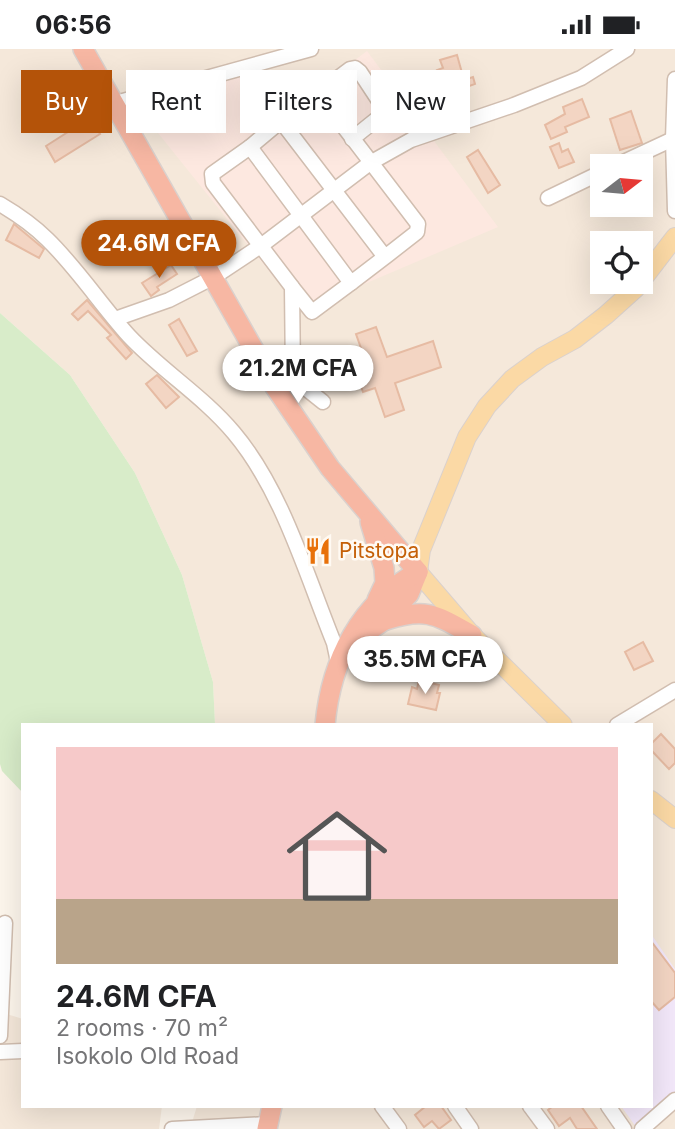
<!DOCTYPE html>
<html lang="en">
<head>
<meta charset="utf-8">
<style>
  body { margin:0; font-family:Inter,sans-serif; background:#f6f6f6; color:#202124; height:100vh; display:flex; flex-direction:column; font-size:26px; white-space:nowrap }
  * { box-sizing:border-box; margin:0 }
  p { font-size:23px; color:#757577 }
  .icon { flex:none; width:38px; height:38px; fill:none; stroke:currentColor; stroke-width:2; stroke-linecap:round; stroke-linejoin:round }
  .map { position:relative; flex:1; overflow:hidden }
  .drawer { position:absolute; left:21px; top:674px; width:632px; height:385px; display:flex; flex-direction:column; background:#fff; border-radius:0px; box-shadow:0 7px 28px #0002 }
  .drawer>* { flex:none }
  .top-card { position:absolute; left:21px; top:21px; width:634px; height:63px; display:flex; gap:14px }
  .needle { width:46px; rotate:74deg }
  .buttons { position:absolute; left:590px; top:105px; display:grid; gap:14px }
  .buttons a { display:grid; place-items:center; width:63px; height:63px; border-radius:0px; background:#fff; box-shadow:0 7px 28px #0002; font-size:35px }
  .price { position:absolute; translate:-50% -60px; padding:0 16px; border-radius:24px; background:#fff; color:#222; font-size:23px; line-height:46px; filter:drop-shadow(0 2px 4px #0008) }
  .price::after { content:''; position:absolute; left:50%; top:42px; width:21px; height:16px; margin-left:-10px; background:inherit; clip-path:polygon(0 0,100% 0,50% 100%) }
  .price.selected { background:#b45309; color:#fff }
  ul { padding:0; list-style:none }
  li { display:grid; align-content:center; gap:14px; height:371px; padding:0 35px }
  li+li { border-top:2px solid #e0e0e0 }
  li span { display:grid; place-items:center; height:217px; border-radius:0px; color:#555 }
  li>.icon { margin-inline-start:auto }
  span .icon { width:126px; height:126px; fill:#fffc; stroke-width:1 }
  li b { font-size:30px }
  .pill { padding:0 24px; border-radius:0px; background:#fff; box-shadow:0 7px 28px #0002; font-size:24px; line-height:63px }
  .pill.selected { background:#b45309; color:#fff }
  .status { display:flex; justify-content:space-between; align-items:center; height:49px; padding:0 35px; background:#fff; direction:ltr }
  .status svg { height:19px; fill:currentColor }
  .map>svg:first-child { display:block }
</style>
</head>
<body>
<div class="status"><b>06:56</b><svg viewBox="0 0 49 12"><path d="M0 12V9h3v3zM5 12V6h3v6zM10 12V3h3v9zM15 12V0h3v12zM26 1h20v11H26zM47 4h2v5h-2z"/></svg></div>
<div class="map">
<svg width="675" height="1080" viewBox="0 0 675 1080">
  <rect width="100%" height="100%" fill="#fdf6ec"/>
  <g fill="#f5e8da" fill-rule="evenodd">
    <path d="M0,0h675v1080h-485l7,-23h454v-381l-436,-1 -2,-42 -31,-107 -47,-102 -65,-98 -70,-62zM602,117h38v39h-38zM602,194h38v39h-38z"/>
    <path d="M0,963l23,7v87h139l-3,23h-159z"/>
  </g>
  <path fill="#fde8e0" d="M367,2l131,176 -197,84 -147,-183 81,-61 40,53z"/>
  <path fill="#f3e8fa" d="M651,885l24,35v126l-39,32 -15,-21h30z"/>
  <path fill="#d8ecc9" d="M0,264l70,62 65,98 47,102 31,107 2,42 -192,1v68l-21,-22 -2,-7z"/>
  <g fill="#f3d5c3" stroke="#e6bba3" stroke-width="2">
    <path d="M457,6l7,25 9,-3 2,7 -22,8 -4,-12 -3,1 -1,-5 -5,2 -3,-8 6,-2 -3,-8z"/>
    <path d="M582,50l7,18 -24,10 2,5 -16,7 -6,-14 20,-11 -2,-7z"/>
    <path d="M631,62l11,32 -22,7 -10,-31z"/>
    <path d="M90,69l10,16 -45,28 -9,-16z"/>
    <path d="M559,94l3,9 6,-3 6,13 -15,6 -9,-21z"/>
    <path d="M478,101l22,35 -12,8 -21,-36z"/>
    <path d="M14,175l30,25 -5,9 -33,-18z"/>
    <path d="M157,193l11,5 -24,12h-6l-4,-5z"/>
    <path d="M171,216l6,9 -20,13 2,3 -8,6 -9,-13z"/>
    <path d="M87,251l45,53 -6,6 -19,-21 4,-3 -23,-24 -10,9 -6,-6z"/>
    <path d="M179,270l18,32 -10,5 -18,-31z"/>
    <path d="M376,278l11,30 46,-16 8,26 -46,16 9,27 -19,7 -10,-29 -12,4 -8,-23 12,-4 -11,-31z"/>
    <path d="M157,326l22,22 -13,11 -20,-24z"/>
    <path d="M643,593l10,19 -19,9 -9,-18z"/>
    <path d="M419,631l20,5 -2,8h3l-4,17 -28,-6 4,-17 5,2z"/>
    <path d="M661,685l14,15v14l-6,6 -18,-19v-6z"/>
    <path d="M651,892l24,32v24l-16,13 -8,-9z"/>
    <path d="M426,1057h15l10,14 -12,9 -7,-8 -8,6 -9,-12z"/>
    <path d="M553,1057h28l16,23h-20l-7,-11 -11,8 -11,-16z"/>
  </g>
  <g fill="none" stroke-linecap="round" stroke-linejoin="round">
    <defs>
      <g id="minor">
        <path d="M675,30l-2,60 2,72"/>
        <path d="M318,44l32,-24 5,-1 5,4 25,38 -2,4 -31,25"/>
        <path d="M112,55l199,-55"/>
        <path d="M250,98l31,-26"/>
        <path d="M615,117l58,-27"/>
        <path d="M548,149l54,-26"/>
        <path d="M0,155c17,10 33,21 47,35 30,29 54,66 82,97 33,35 74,60 105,97 48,57 72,141 100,210l4,19"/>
        <path d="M292,238l20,25 39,-29"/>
        <path d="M115,270l54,-19 45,-23 48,-32 108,-82 41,-23 103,-35 67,-27 46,-29"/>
        <path d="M293,329l-1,-91 -79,-104 -1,-9 38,-27 101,136 34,-26 -104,-136 37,-28 100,131 -1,8 -32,25"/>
        <path d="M286,333l7,-4 30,24"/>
        <path d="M617,676l58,-35"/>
        <path d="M0,987l5,-113"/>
        <path d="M0,1003l23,-1"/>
        <path d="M382,1057l17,23"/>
        <path d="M455,1057l16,23"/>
        <path d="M530,1057l17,23"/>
        <path d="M608,1057l16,23"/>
        <path d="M172,1080l96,-5"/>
        <path d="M642,1080l33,-29"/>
      </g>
      <g id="major">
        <path d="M563,676l-91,-90 -54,-63 3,-22 46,-113 20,-31 25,-27 30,-22 33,-18 31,-24 30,-27 39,-51"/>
        <path d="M651,751l24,19"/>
      </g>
      <g id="highway">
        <path d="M83,0l192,338 55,81 88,104"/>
        <path d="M370,473l14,46 1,15 -8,17"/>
        <path d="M386,571c41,-13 50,-5 86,15"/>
        <path d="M354,592l28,-19 27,-28 9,-22"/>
        <path d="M325,676c6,-65 35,-122 93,-153"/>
        <path d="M267,1080l5,-23"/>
      </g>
    </defs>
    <use href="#minor" stroke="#d1beb0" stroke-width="17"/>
    <use href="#major" stroke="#dad1cd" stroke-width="20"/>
    <use href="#highway" stroke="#dad1cd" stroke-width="22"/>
    <use href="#minor" stroke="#fff" stroke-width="14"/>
    <use href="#major" stroke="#fbd9a5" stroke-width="18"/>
    <use href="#highway" stroke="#f7b7a3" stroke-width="19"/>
  </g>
  <defs>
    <symbol id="restaurant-bare" viewBox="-9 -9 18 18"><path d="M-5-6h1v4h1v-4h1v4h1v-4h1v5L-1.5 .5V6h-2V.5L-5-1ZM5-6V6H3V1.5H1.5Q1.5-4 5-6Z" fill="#e8710a" stroke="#fffaf3" stroke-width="2.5" paint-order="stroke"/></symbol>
  </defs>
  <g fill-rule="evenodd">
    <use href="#restaurant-bare" x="299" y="483" width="38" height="38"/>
  </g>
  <g text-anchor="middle" stroke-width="5" stroke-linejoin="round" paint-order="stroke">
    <g font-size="21" fill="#c56008" stroke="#fffaf3" text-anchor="start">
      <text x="339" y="509">Pitstopa</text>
    </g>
  </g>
</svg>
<div class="buttons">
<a><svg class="needle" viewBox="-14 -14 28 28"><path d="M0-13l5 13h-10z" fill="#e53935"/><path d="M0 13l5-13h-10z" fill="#757577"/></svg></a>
<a><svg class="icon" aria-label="locate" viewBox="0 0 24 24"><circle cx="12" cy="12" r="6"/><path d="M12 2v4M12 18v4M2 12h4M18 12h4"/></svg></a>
</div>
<b class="price selected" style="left:159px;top:231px">24.6M CFA</b>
<b class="price" style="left:298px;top:356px">21.2M CFA</b>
<b class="price" style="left:425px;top:647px">35.5M CFA</b>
<div class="top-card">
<a class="pill selected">Buy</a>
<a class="pill">Rent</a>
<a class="pill">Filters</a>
<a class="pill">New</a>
</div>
<section class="drawer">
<ul>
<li><span style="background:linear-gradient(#f6c9c9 70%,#b9a48a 0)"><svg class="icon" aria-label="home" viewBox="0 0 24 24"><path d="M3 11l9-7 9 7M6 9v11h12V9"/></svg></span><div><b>24.6M CFA</b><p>2 rooms · 70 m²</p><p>Isokolo Old Road</p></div></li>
</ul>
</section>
</div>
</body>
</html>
